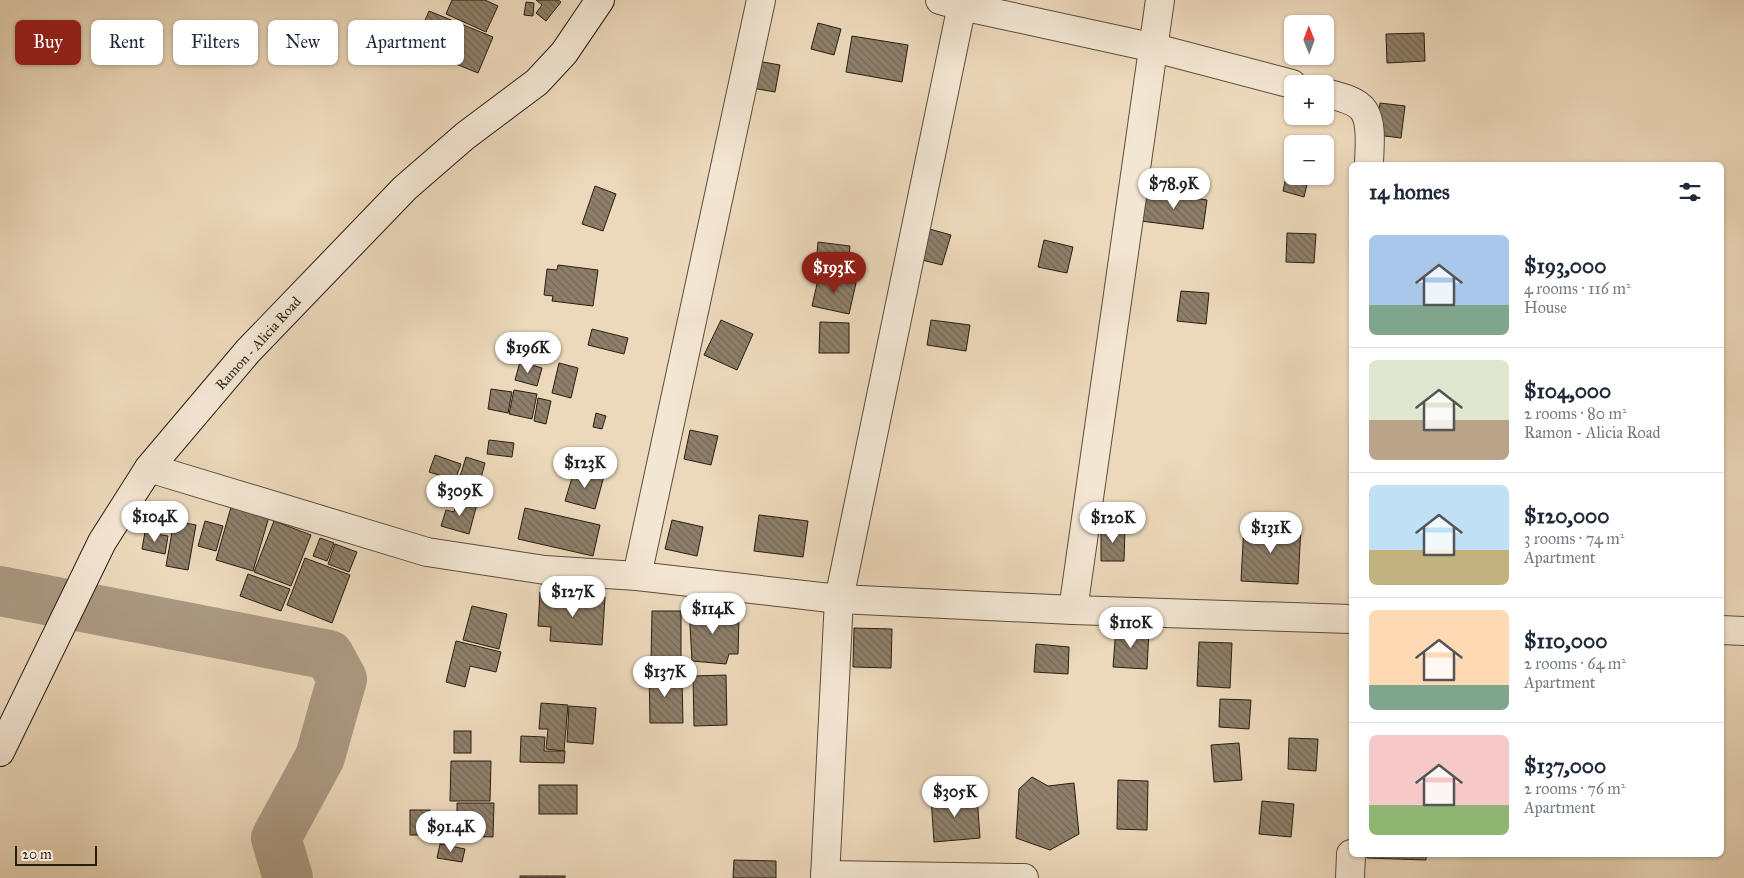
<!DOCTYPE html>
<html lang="en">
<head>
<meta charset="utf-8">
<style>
  body { margin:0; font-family:"IM FELL Great Primer",serif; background:#f2f2f3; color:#1f2937; height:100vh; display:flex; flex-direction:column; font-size:19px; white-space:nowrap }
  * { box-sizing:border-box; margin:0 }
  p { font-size:16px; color:#747a83 }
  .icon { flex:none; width:28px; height:28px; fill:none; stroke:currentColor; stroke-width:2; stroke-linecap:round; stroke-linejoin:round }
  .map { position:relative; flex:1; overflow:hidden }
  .sheet { position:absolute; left:1349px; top:162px; width:375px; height:695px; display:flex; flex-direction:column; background:#fff; border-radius:8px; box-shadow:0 1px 4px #0004 }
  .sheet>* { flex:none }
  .guide { position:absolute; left:15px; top:20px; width:475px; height:45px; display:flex; gap:10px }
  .needle { width:32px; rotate:359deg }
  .fabs { position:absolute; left:1284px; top:15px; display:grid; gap:10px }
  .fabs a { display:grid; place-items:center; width:50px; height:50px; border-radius:8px; background:#fff; box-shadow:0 1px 4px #0004; font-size:25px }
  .scale { position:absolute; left:15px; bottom:12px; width:82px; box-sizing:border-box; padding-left:5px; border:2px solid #291d12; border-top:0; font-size:14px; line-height:18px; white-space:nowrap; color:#291d12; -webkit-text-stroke:4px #f3e6d3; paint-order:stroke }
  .price { position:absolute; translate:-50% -42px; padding:0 11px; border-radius:18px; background:#fff; color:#222; font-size:16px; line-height:32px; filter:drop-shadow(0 1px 2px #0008) }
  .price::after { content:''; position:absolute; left:50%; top:30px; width:15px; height:11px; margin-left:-8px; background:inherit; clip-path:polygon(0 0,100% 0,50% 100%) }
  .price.current { background:#8f2418; color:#fff }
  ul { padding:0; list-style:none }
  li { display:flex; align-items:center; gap:15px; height:125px; padding:0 20px }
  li+li { border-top:1px solid #e0e1e3 }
  li span { display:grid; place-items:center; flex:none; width:140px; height:100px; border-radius:8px; color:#555 }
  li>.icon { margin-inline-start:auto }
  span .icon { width:60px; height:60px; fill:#fffc; stroke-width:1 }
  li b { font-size:21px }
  h2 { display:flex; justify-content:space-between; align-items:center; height:60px; padding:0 20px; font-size:21px }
  .chip { padding:0 18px; border-radius:8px; background:#fff; box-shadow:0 1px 4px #0004; font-size:18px; line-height:45px }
  .chip.current { background:#8f2418; color:#fff }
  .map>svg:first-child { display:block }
</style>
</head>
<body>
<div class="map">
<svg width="1744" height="878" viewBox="0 0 1744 878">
  <defs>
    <pattern id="building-back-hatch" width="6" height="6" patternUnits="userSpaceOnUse" patternTransform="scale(1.25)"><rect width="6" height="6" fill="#8e7f6a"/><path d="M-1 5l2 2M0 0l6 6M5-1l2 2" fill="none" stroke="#746756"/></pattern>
  </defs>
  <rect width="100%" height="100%" fill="#ecd9bb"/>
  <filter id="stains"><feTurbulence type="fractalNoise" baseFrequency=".004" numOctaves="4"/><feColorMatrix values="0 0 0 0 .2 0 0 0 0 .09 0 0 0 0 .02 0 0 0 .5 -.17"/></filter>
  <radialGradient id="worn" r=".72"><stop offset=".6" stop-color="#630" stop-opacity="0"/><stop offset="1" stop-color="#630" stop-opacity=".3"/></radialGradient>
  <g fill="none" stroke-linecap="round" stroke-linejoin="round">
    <path stroke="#aa9982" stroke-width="50" d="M0,591l329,64 13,24 -22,78 -44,81 12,40"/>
  </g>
  <g fill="url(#building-back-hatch)" stroke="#291d12">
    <path d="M452,0h33l13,6 -12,26 -40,-18z"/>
    <path d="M536,0h22l3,2 -15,19 -10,-8 6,-8z"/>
    <path d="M526,2l8,1 -1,13 -9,-1z"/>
    <path d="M429,11l64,26 -15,36 -64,-26z"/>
    <path d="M818,23l23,6 -7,26 -23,-6z"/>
    <path d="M1424,33l1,28 -38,2 -1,-29z"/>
    <path d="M852,36l56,9 -6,37 -56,-10z"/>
    <path d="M757,61l23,4 -5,27 -23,-4z"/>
    <path d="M1380,103l25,3 -4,32 -25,-3z"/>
    <path d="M1289,163l3,1v12h17l-5,21 -21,-6z"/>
    <path d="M595,186l21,8 -13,37 -21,-7z"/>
    <path d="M1145,191l62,9 -4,29 -62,-8z"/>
    <path d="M926,228l25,7 -9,30 -24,-6z"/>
    <path d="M1287,233l29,1 -2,29 -28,-1z"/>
    <path d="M1044,240l29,7 -6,26 -29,-6z"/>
    <path d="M818,242l32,4 -2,23 -32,-4z"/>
    <path d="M558,265l40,5 -5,36 -41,-5 1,-5 -9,-1 3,-26 10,1z"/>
    <path d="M819,275l37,8 -7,31 -37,-8z"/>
    <path d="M1181,291l28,2 -3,31 -29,-3z"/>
    <path d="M721,320l32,14 -16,36 -33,-15z"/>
    <path d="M931,320l39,5 -4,26 -39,-6z"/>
    <path d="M820,322l29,1v30h-30z"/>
    <path d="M592,329l36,9 -4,16 -36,-9z"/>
    <path d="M520,362l22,6 -5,18 -22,-6z"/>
    <path d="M559,363l19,5 -7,30 -19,-5z"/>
    <path d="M491,389l21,3 -4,21 -20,-4z"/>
    <path d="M514,390l23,4 -5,25 -23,-5z"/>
    <path d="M538,398l13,3 -5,23 -12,-3z"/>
    <path d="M596,413l10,3 -4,13 -9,-2z"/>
    <path d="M690,430l28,6 -7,29 -27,-6z"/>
    <path d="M489,440l25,3 -2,14 -25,-3z"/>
    <path d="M435,455l26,9 -6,16 -26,-8z"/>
    <path d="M466,457l19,6 -7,26 -20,-6z"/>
    <path d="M575,468l29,8 -9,33 -30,-8z"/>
    <path d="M457,498l20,6 -8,30 -28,-8 5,-16 8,2z"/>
    <path d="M231,507l38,10 -16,54 -37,-11z"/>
    <path d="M525,508l75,17 -7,31 -75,-17z"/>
    <path d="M759,515l49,6 -5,36 -49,-6z"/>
    <path d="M672,520l31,7 -6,29 -32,-7z"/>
    <path d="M174,521l22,4 -8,45 -22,-4z"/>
    <path d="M205,521l18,5 -7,25 -18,-5z"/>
    <path d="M274,521l37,14 -20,51 -37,-14z"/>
    <path d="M1244,524l57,3 -3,57 -57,-3z"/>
    <path d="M1101,528h24l-1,33h-23z"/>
    <path d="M145,532l23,4 -3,18 -23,-5z"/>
    <path d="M320,538l14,5 -7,18 -14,-5z"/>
    <path d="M335,544l22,8 -8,20 -21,-8z"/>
    <path d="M305,558l45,17 -18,48 -45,-18z"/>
    <path d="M248,574l42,15 -9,22 -41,-15z"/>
    <path d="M540,592l65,5 -3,48 -52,-4 1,-14 -13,-1z"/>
    <path d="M472,606l35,8 -8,35 -36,-9z"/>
    <path d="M718,606l6,10h15l-1,38h-9l-3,10 -34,-3 -3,-53z"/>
    <path d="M652,611h29v50l-30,-1z"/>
    <path d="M854,628l38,1 -1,39 -38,-1z"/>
    <path d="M1116,628l33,2 -2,39 -34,-2z"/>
    <path d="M456,641l45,11 -5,20 -26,-6 -5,21 -19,-5z"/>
    <path d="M1199,642l33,1 -2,45 -33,-2z"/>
    <path d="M1036,644l33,3 -1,27 -34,-2z"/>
    <path d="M649,670h21v9h12l1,44h-33z"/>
    <path d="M726,675l1,50 -33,1 -1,-50z"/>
    <path d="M1220,699l31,1 -2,29 -30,-2z"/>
    <path d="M541,703l27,2 -4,46 -18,-2 2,-20h-9z"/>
    <path d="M569,706l27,2 -3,36 -26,-2z"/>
    <rect x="454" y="731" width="17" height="22"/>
    <path d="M521,736l24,1 -1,14h21l-1,12 -44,-1z"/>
    <path d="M1289,738l29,1 -2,32 -28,-2z"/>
    <path d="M1239,743l3,37 -28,2 -3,-37z"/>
    <path d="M451,761h40l-1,40h-40z"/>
    <path d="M1032,777l16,9 26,-3 5,51 -29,16 -34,-12 3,-49z"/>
    <path d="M1118,780l30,1 -1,49 -30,-1z"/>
    <rect x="539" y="785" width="38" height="29"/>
    <path d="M977,795l3,43 -46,4 -3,-44z"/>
    <path d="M1262,801l32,3 -3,33 -32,-3z"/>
    <path d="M457,803h37l-1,34 -36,-1z"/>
    <rect x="410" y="810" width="20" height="25"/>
    <path d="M440,844l25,5 -3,13 -25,-4z"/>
    <path d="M1367,855h59v5l-59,-2z"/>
    <path d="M734,860l42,1v17h-43z"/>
    <rect x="520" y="876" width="45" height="2"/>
  </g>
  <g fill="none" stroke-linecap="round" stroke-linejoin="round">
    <defs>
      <g id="minor">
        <path d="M940,0l22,6 193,42 137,36"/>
        <path d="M1325,93c12,3 32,7 39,18 9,14 5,38 5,54"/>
        <path d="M149,468l278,84 118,18 92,6 202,23 234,11 278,9"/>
        <path d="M637,576l124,-576"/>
        <path d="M1073,610l87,-610"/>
        <path d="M1721,630l23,1"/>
        <path d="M825,875l199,3"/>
        <path d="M825,878l14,-279 124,-599"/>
        <path d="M1350,878l1,-24"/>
      </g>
      <path id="secondary" d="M0,752l102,-210 47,-74 99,-117 157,-163 60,-52 72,-54 27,-29 36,-53"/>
    </defs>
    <use href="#minor" stroke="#5a4c3c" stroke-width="30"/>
    <use href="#secondary" stroke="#291d12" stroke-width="30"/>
    <use href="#minor" stroke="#f3e6d3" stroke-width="28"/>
    <use href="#secondary" stroke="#f3e6d3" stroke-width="28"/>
  </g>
  <g text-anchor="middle" stroke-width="4" stroke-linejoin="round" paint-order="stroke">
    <g font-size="14" fill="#291d12" stroke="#f3e6d3">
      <text transform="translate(258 343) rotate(-48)" y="5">Ramon - Alicia Road</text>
    </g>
  </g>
  <rect width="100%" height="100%" filter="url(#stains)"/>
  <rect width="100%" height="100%" fill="url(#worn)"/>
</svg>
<div class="fabs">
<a><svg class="needle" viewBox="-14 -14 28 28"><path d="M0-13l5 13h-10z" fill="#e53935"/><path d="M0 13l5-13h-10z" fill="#747a83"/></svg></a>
<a>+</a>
<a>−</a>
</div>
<div class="scale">20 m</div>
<b class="price" style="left:1174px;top:210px">$78.9K</b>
<b class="price current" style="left:834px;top:294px">$193K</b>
<b class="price" style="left:528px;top:374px">$196K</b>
<b class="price" style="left:585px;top:489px">$123K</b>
<b class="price" style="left:460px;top:517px">$309K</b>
<b class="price" style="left:155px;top:543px">$104K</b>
<b class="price" style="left:1113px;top:544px">$120K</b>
<b class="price" style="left:1271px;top:554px">$131K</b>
<b class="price" style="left:573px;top:618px">$127K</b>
<b class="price" style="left:713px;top:635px">$114K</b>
<b class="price" style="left:1131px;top:649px">$110K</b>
<b class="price" style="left:665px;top:698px">$137K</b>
<b class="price" style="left:955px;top:818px">$305K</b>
<b class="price" style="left:451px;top:853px">$91.4K</b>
<div class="guide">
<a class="chip current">Buy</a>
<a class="chip">Rent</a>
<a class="chip">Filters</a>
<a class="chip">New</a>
<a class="chip">Apartment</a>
</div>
<section class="sheet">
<h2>14 homes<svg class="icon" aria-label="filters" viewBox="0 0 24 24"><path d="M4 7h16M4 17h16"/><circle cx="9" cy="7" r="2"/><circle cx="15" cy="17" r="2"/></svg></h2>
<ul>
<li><span style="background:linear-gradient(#a9c7e8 70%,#7fa58c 0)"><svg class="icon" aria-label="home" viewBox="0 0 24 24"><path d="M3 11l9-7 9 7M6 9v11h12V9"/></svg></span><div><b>$193,000</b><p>4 rooms · 116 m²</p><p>House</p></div></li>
<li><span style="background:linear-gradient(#dfe7d0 60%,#b9a48a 0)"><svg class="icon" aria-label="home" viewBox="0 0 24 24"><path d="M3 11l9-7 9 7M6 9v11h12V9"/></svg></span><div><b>$104,000</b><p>2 rooms · 80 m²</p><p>Ramon - Alicia Road</p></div></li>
<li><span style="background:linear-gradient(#bfe0f5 65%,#c2b280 0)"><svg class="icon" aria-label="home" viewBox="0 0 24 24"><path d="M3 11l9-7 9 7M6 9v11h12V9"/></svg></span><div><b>$120,000</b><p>3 rooms · 74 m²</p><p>Apartment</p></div></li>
<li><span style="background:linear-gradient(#ffd9b3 75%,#7fa58c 0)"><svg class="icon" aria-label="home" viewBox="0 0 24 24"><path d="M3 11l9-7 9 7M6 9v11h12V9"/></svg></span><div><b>$110,000</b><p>2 rooms · 64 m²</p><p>Apartment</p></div></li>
<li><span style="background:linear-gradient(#f6c9c9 70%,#8fb573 0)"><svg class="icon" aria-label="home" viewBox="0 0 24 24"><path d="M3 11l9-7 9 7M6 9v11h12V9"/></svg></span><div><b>$137,000</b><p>2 rooms · 76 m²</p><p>Apartment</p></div></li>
</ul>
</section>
</div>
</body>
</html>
